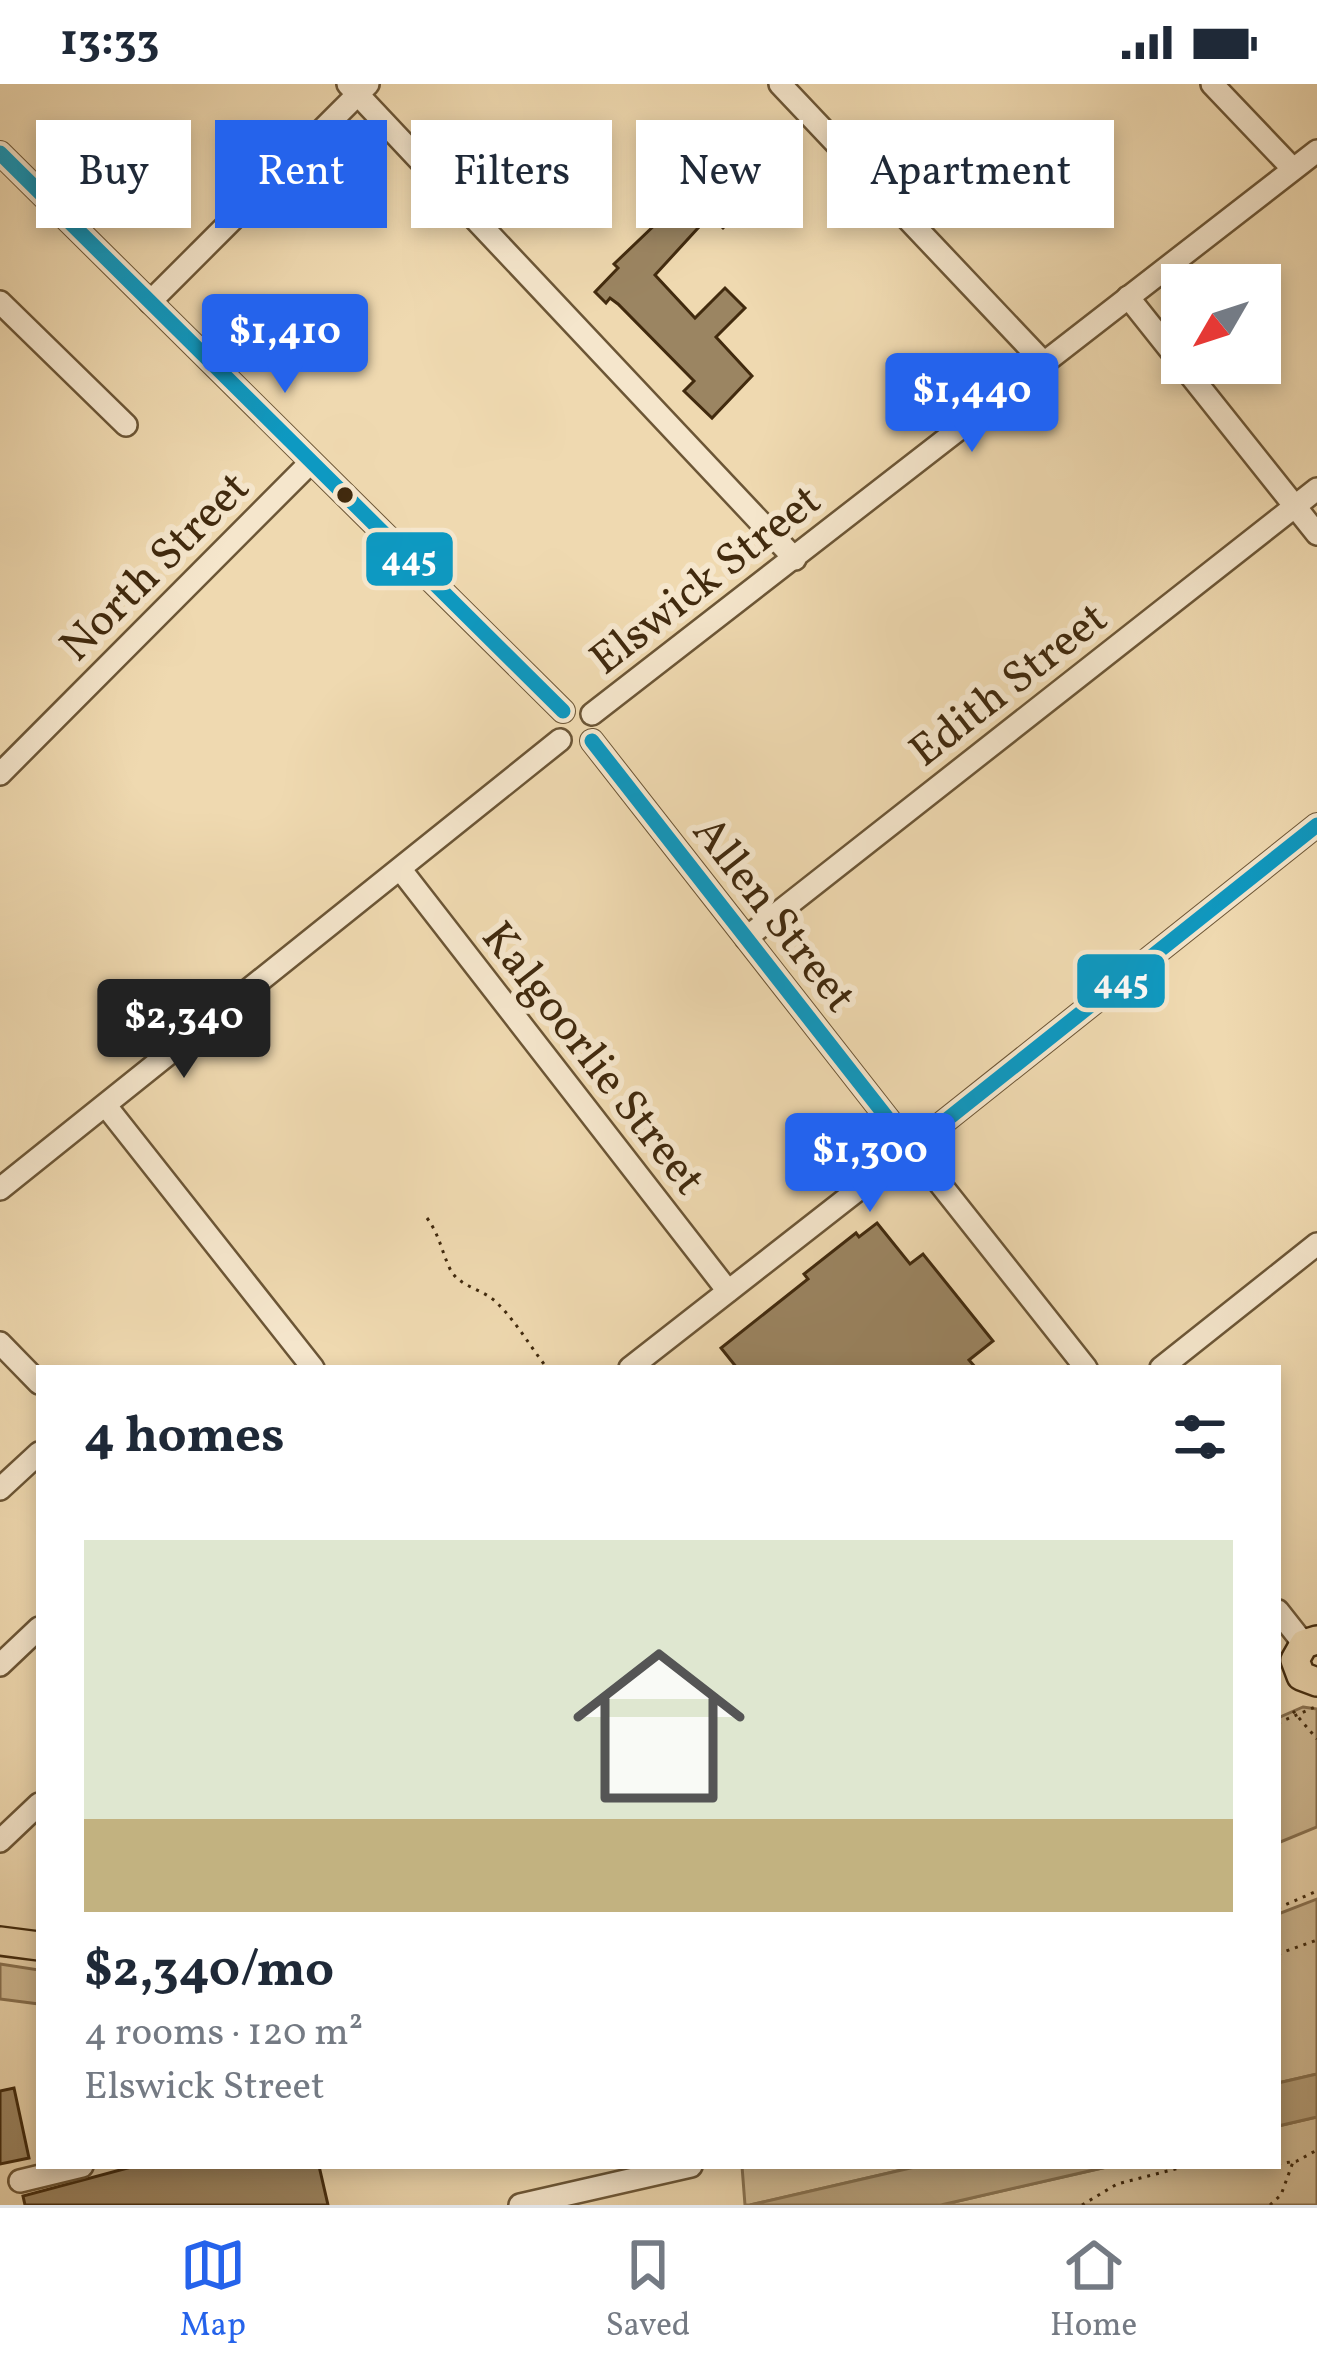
<!DOCTYPE html>
<html lang="en">
<head>
<meta charset="utf-8">
<style>
  body { margin:0; font-family:Vollkorn,serif; background:#f2f2f3; color:#1f2937; height:100vh; display:flex; flex-direction:column; font-size:45px; white-space:nowrap }
  * { box-sizing:border-box; margin:0 }
  p { font-size:39px; color:#747a83 }
  .icon { flex:none; width:66px; height:66px; fill:none; stroke:currentColor; stroke-width:2; stroke-linecap:round; stroke-linejoin:round }
  .map { position:relative; flex:1; overflow:hidden }
  .drawer { position:absolute; left:36px; top:1281px; width:1245px; height:804px; display:flex; flex-direction:column; background:#fff; border-radius:0px; box-shadow:0 6px 18px #0003 }
  .drawer>* { flex:none }
  .guide { position:absolute; left:36px; top:36px; width:1245px; height:108px; display:flex; gap:24px }
  .needle { width:78px; rotate:231deg }
  .fabs { position:absolute; left:1161px; top:180px; display:grid; gap:24px }
  .fabs a { display:grid; place-items:center; width:120px; height:120px; border-radius:0px; background:#fff; box-shadow:0 6px 18px #0003; font-size:60px }
  .price { position:absolute; translate:-50% -102px; padding:0 27px; border-radius:12px; background:#2563eb; color:#fff; font-size:39px; line-height:78px; filter:drop-shadow(0 3px 6px #0008) }
  .price::after { content:''; position:absolute; left:50%; top:72px; width:36px; height:27px; margin-left:-18px; background:inherit; clip-path:polygon(0 0,100% 0,50% 100%) }
  .price.on { background:#222; color:#fff }
  ul { padding:0; list-style:none }
  li { display:grid; align-content:center; gap:24px; height:636px; padding:0 48px }
  li span { display:grid; place-items:center; height:372px; border-radius:0px; color:#555 }
  li>.icon { margin-inline-start:auto }
  span .icon { width:216px; height:216px; fill:#fffc; stroke-width:1 }
  li b { font-size:51px }
  h2 { display:flex; justify-content:space-between; align-items:center; height:144px; padding:0 48px; font-size:51px }
  .chip { padding:0 42px; border-radius:0px; background:#fff; box-shadow:0 6px 18px #0003; font-size:42px; line-height:108px }
  .chip.on { background:#2563eb; color:#fff }
  .status { display:flex; justify-content:space-between; align-items:center; height:84px; padding:0 60px; background:#fff; direction:ltr }
  .status svg { height:33px; fill:currentColor }
  .tab-bar { display:flex; justify-content:space-around; align-items:center; height:168px; border-top:3px solid #e0e1e3; background:#fff; font-size:33px; color:#747a83 }
  .tab-bar a { display:grid; justify-items:center; gap:6px }
  .tab-bar .on { color:#2563eb }
  .map>svg:first-child { display:block }
</style>
</head>
<body>
<div class="status"><b>13:33</b><svg viewBox="0 0 49 12"><path d="M0 12V9h3v3zM5 12V6h3v6zM10 12V3h3v9zM15 12V0h3v12zM26 1h20v11H26zM47 4h2v5h-2z"/></svg></div>
<div class="map">
<svg width="1317" height="2121" viewBox="0 0 1317 2121">
  <rect width="100%" height="100%" fill="#efd9b0"/>
  <filter id="stains"><feTurbulence type="fractalNoise" baseFrequency=".00167" numOctaves="4"/><feColorMatrix values="0 0 0 0 .2 0 0 0 0 .09 0 0 0 0 .02 0 0 0 .5 -.17"/></filter>
  <radialGradient id="worn" r=".72"><stop offset=".6" stop-color="#630" stop-opacity="0"/><stop offset="1" stop-color="#630" stop-opacity=".3"/></radialGradient>
  <g fill="#d1bb94" stroke="#897251" stroke-width="3">
    <path d="M1303,1623l14,2v118l-39,16v-125z"/>
    <path d="M1317,1815v175l-39,9v-169z"/>
    <path d="M0,1880l39,6v34l-39,-5z"/>
    <path d="M1317,2033v88h-376l170,-39h167v-40z"/>
    <path d="M742,2082h177l-169,39h-5z"/>
  </g>
  <g fill="#b49e79" stroke="#86704e" stroke-width="3">
    <path d="M1317,1990v43l-39,9v-43z"/>
    <path d="M919,2082h192l-170,39h-191z"/>
  </g>
  <g fill="#9b8562" stroke="#412a0e" stroke-width="3">
    <path d="M752,51l31,31 -16,15 -5,-6 -28,28 7,7 -18,18 -13,-13 -55,60 40,43 30,-30 20,20 -29,29 36,39 -40,42 -28,-27 10,-10 -76,-77 -8,-6 -4,5 -11,-11 23,-24 -4,-4 47,-45 4,4 43,-48 6,6 27,-26 -4,-5z"/>
    <path d="M877,1139l33,41 13,-10 70,87 -24,19 7,8h-239l-16,-20 87,-69 -4,-5 52,-41 3,4z"/>
    <path d="M14,2004l15,70 -29,6v-73z"/>
    <path d="M135,2082h184l9,39h-303l-2,-9z"/>
  </g>
  <g fill="none" stroke-linecap="round" stroke-linejoin="round">
    <defs>
      <g id="minor">
        <path d="M348,0l447,475"/>
        <path d="M780,0l263,278"/>
        <path d="M1212,0l81,85"/>
        <path d="M0,69l563,558"/>
        <path d="M1128,213l189,237"/>
        <path d="M0,218l126,123"/>
        <path d="M150,218l218,-218"/>
        <path d="M592,630l725,-563"/>
        <path d="M592,657l307,392"/>
        <path d="M0,690l311,-312"/>
        <path d="M401,786l327,421"/>
        <path d="M746,854l571,-449"/>
        <path d="M106,1022l207,262"/>
        <path d="M925,1053l392,-312"/>
        <path d="M922,1077l164,207"/>
        <path d="M0,1105l560,-449"/>
        <path d="M0,1259l39,40"/>
        <path d="M630,1284l266,-208"/>
        <path d="M1161,1284l156,-124"/>
        <path d="M0,1405l39,-36"/>
        <path d="M1278,1527l26,33"/>
        <path d="M0,1581l39,-37"/>
        <path d="M0,1757l39,-37"/>
        <path d="M20,2097l62,-15"/>
        <path d="M520,2121l171,-39"/>
      </g>
      <g id="major">
        <path d="M1317,1556l-13,4 -9,16 6,16 16,6"/>
        <path d="M0,1857l39,5"/>
      </g>
    </defs>
    <use href="#minor" stroke="#6c5636" stroke-width="26"/>
    <use href="#major" stroke="#412a0e" stroke-width="32"/>
    <g stroke="#412a0e" stroke-width="3" stroke-dasharray="3 6" stroke-linecap="butt">
      <path d="M427,1134c13,18 14,32 23,51 8,17 32,20 45,32 21,20 34,44 52,67"/>
      <path d="M1293,1627l24,28"/>
      <path d="M1278,1639l37,-16"/>
      <path d="M1278,1824l39,-17"/>
      <path d="M1278,1870l39,-14"/>
      <path d="M1278,2080l19,-3 20,-11"/>
      <path d="M1082,2121l35,-21 70,-18"/>
      <path d="M1270,2121l11,-10 12,-33"/>
    </g>
    <use href="#minor" stroke="#f5e6cc" stroke-width="21"/>
    <use href="#major" stroke="#efd9b0" stroke-width="27"/>
    <defs>
      <g id="bus-1">
        <path d="M0,69l563,558"/>
        <path d="M592,657l307,392"/>
        <path d="M925,1053l392,-312"/>
      </g>
    </defs>
    <use href="#bus-1" stroke="#f5e6cc" stroke-width="24"/>
    <use href="#bus-1" stroke="#0d99c2" stroke-width="15"/>
  </g>
  <circle fill="#412a0e" stroke="#f5e6cc" stroke-width="4.5" cx="345" cy="411" r="10"/>
  <g text-anchor="middle" stroke-width="12" stroke-linejoin="round" paint-order="stroke">
    <g font-size="45" fill="#412a0e" stroke="#f5e6cc">
      <text transform="translate(153 481) rotate(-45)" y="16">North Street</text>
      <text transform="translate(704 494) rotate(-38)" y="16">Elswick Street</text>
      <text transform="translate(1007 599) rotate(-38)" y="16">Edith Street</text>
      <text transform="translate(776 829) rotate(52)" y="16">Allen Street</text>
      <text transform="translate(595 973) rotate(52)" y="16">Kalgoorlie Street</text>
    </g>
  </g>
  <g stroke="#f5e6cc" stroke-width="4.5">
    <rect x="364" y="446" width="91" height="58" rx="12" fill="#0d99c2"/>
    <rect x="1075" y="868" width="92" height="58" rx="12" fill="#0d99c2"/>
  </g>
  <g font-size="33" text-anchor="middle" font-weight="bold" fill="#fff">
    <text x="409" y="486">445</text>
    <text x="1121" y="909">445</text>
  </g>
  <rect width="100%" height="100%" filter="url(#stains)"/>
  <rect width="100%" height="100%" fill="url(#worn)"/>
</svg>
<div class="fabs">
<a><svg class="needle" viewBox="-14 -14 28 28"><path d="M0-13l5 13h-10z" fill="#e53935"/><path d="M0 13l5-13h-10z" fill="#747a83"/></svg></a>
</div>
<b class="price" style="left:285px;top:312px">$1,410</b>
<b class="price" style="left:972px;top:371px">$1,440</b>
<b class="price on" style="left:184px;top:997px">$2,340</b>
<b class="price" style="left:870px;top:1131px">$1,300</b>
<div class="guide">
<a class="chip">Buy</a>
<a class="chip on">Rent</a>
<a class="chip">Filters</a>
<a class="chip">New</a>
<a class="chip">Apartment</a>
</div>
<section class="drawer">
<h2>4 homes<svg class="icon" aria-label="filters" viewBox="0 0 24 24"><path d="M4 7h16M4 17h16"/><circle cx="9" cy="7" r="2"/><circle cx="15" cy="17" r="2"/></svg></h2>
<ul>
<li><span style="background:linear-gradient(#dfe7d0 75%,#c2b280 0)"><svg class="icon" aria-label="home" viewBox="0 0 24 24"><path d="M3 11l9-7 9 7M6 9v11h12V9"/></svg></span><div><b>$2,340/mo</b><p>4 rooms · 120 m²</p><p>Elswick Street</p></div></li>
</ul>
</section>
</div>
<nav class="tab-bar">
<a class="on"><svg class="icon" aria-label="map" viewBox="0 0 24 24"><path d="M3 6l6-2 6 2 6-2v14l-6 2-6-2-6 2zM9 4v14M15 6v14"/></svg>Map</a>
<a><svg class="icon" aria-label="saved" viewBox="0 0 24 24"><path d="M7 4h10v16l-5-4-5 4z"/></svg>Saved</a>
<a><svg class="icon" aria-label="home" viewBox="0 0 24 24"><path d="M3 11l9-7 9 7M6 9v11h12V9"/></svg>Home</a>
</nav>
</body>
</html>
